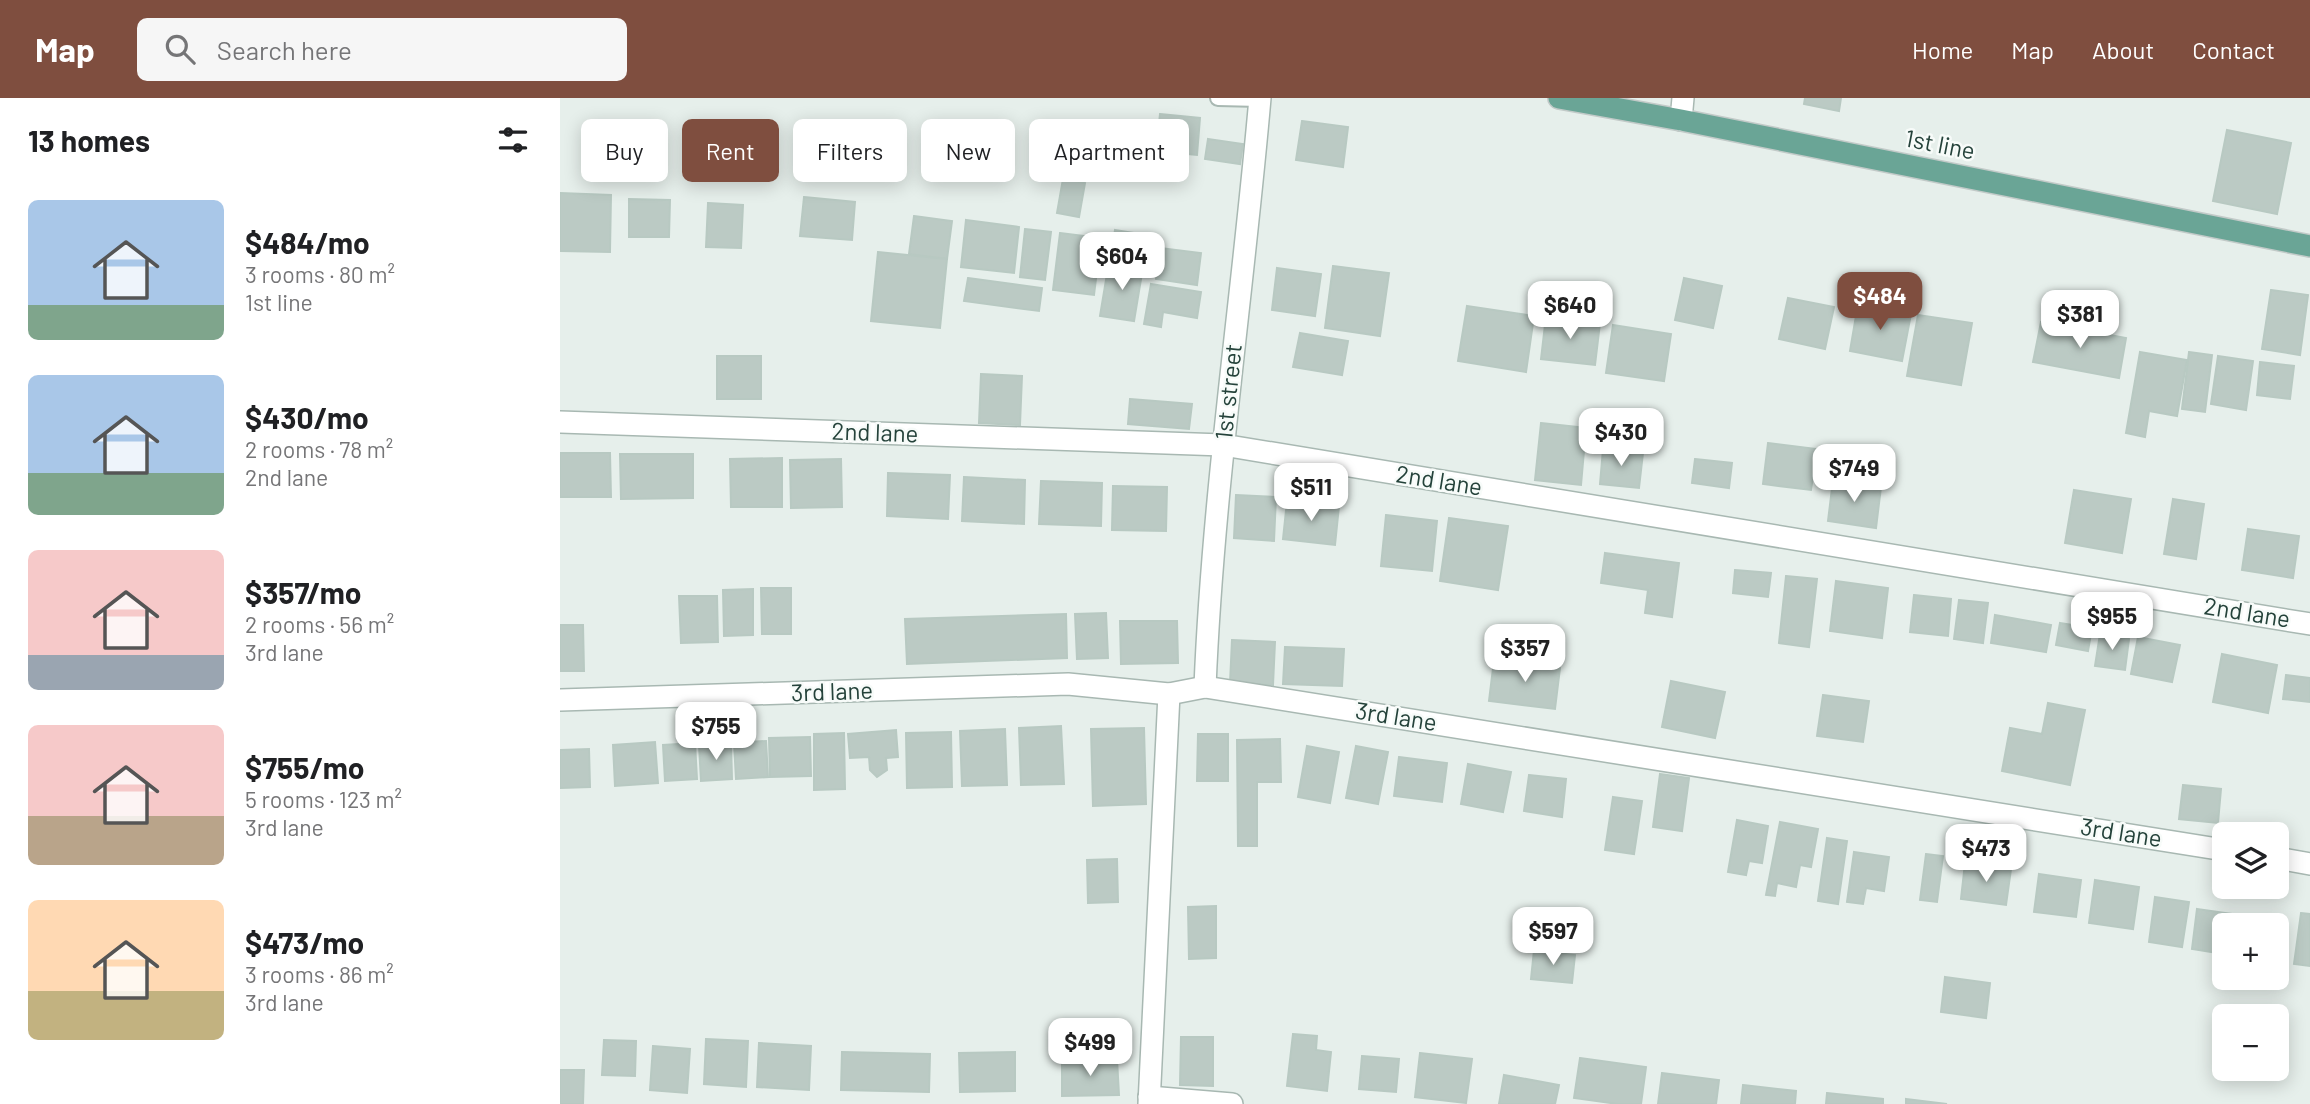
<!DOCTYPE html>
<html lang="en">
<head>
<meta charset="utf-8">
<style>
  body { margin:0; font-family:Barlow,sans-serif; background:#f6f6f6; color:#202124; height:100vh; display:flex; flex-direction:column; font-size:26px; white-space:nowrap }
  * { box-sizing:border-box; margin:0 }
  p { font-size:23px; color:#757577 }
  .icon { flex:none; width:38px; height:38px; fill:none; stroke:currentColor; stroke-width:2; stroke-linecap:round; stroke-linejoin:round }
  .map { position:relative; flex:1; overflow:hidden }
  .drawer { display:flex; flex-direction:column; background:#fff; width:560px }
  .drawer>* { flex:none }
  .banner { position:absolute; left:21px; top:21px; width:665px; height:63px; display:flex; gap:14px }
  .buttons { position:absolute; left:1652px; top:724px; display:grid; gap:14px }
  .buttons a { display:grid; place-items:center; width:77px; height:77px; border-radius:10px; background:#fff; box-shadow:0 4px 18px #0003; font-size:35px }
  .price { position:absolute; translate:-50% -60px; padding:0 16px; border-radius:14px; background:#fff; color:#222; font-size:23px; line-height:46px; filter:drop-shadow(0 2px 4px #0008) }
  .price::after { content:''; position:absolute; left:50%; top:42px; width:21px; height:16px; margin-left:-10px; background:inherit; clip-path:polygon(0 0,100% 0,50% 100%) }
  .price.on { background:#7f4e3f; color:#fff }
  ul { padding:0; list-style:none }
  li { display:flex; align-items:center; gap:21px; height:175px; padding:0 28px }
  li span { display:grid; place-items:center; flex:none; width:196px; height:140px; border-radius:10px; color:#555 }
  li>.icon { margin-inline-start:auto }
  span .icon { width:84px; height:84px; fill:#fffc; stroke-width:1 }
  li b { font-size:30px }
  h2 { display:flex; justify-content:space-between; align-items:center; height:84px; padding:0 28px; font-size:30px }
  .tag { padding:0 24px; border-radius:10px; background:#fff; box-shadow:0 4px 18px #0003; font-size:24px; line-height:63px }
  .tag.on { background:#7f4e3f; color:#fff }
  header { display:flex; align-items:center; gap:42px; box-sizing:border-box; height:98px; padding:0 35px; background:#7f4e3f; color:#fff }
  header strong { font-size:33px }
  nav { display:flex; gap:38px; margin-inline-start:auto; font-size:24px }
  .search { width:490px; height:63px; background:#f6f6f6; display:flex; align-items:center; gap:18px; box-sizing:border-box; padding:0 24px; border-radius:10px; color:#757577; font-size:26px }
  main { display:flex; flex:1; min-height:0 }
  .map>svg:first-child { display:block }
</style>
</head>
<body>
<header>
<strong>Map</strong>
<div class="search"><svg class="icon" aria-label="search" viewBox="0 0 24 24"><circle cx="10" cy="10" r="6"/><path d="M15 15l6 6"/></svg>Search here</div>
<nav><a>Home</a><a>Map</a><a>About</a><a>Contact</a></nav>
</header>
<main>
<section class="drawer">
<h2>13 homes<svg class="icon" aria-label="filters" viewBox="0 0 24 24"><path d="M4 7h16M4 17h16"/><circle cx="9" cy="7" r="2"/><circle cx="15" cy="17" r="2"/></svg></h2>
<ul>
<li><span style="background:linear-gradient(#a9c7e8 75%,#7fa58c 0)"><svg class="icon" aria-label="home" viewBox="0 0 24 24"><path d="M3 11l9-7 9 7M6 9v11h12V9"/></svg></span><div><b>$484/mo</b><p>3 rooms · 80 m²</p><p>1st line</p></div></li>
<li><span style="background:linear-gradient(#a9c7e8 70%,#7fa58c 0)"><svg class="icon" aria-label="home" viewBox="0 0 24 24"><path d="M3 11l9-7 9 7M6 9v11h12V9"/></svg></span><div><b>$430/mo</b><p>2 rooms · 78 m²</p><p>2nd lane</p></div></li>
<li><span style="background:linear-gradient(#f6c9c9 75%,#9aa5b1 0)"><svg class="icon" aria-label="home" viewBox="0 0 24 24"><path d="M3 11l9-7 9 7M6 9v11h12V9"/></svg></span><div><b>$357/mo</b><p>2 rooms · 56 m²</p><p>3rd lane</p></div></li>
<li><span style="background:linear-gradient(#f6c9c9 65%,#b9a48a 0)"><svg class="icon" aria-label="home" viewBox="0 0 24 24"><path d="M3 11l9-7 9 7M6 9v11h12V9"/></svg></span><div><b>$755/mo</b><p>5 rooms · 123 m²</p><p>3rd lane</p></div></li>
<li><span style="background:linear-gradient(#ffd9b3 65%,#c2b280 0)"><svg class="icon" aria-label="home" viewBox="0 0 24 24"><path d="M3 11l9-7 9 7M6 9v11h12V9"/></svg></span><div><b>$473/mo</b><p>3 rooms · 86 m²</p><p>3rd lane</p></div></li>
</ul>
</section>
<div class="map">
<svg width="1750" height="1006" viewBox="0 0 1750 1006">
  <rect width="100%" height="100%" fill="#e6efeb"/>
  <g fill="#bbcac4" stroke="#b8c9c2" stroke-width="2">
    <path d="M1245,0h36l-2,13 -35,-7z"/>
    <path d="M600,16l40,4 -3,37 -41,-4z"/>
    <path d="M742,23l46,6 -5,40 -47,-7z"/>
    <path d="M1667,32l64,13 -14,71 -64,-13z"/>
    <path d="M648,41l35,5 -3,20 -35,-5z"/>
    <path d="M503,81l22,4 -6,34 -22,-4z"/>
    <path d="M0,95l51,2 -1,57 -50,-1z"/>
    <path d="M244,99l51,5 -3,38 -52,-4z"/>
    <path d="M69,101l41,1 -1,37h-40z"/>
    <path d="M148,105l35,2 -2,43 -35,-1z"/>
    <path d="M354,118l38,5 -5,38 -38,-5z"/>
    <path d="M406,122l53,7 -5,46 -53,-6z"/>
    <path d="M465,131l26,3 -6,48 -25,-3z"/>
    <path d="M555,132l38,6 -3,25 -39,-5z"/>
    <path d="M500,135l41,5 -7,57 -41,-5z"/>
    <path d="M600,150l41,5 -4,32 -41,-6z"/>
    <path d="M318,154l69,7 -7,69 -69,-7z"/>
    <path d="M549,164l34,5 -9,54 -34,-5z"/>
    <path d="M773,168l56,7 -9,63 -55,-8z"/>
    <path d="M717,170l44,6 -6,42 -43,-6z"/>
    <path d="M408,180l74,10 -3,23 -75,-10z"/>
    <path d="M1124,180l38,8 -9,42 -38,-8z"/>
    <path d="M591,186l50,8 -4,26 -34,-6 -2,15 -17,-3z"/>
    <path d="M1711,192l37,5 -8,60 -38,-6z"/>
    <path d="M1228,200l46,9 -9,42 -46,-10z"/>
    <path d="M1298,206l53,10 -9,47 -52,-10z"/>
    <path d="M907,208l67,10 -8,56 -68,-11z"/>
    <path d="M1358,217l54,8 -11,62 -54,-9z"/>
    <path d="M986,218l54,7 -5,42 -54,-6z"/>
    <path d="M1481,224l85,16 -7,40 -86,-16z"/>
    <path d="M1053,227l58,9 -7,47 -58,-8z"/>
    <path d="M740,235l48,8 -6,34 -49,-8z"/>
    <path d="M1580,254l47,8 -10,56 -28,-5 -4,26 -19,-4z"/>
    <path d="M1629,254l23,3 -7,57 -23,-3z"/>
    <rect x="157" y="258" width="44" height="43"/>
    <path d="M1658,258l35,5 -7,49 -35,-6z"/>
    <path d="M1700,264l34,4 -4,33 -33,-4z"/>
    <path d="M421,276l41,2 -2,49 -41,-2z"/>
    <path d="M570,301l62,5 -3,25 -61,-5z"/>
    <path d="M981,325l45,5 -5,57 -46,-5z"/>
    <path d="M1208,345l49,6 -6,41 -48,-6z"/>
    <path d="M1043,351l40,4 -4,35 -39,-4z"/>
    <path d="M0,355h50l1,44h-51z"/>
    <path d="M60,356h73v44l-72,1z"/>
    <path d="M222,360v49h-51l-1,-48z"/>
    <path d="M281,361l1,48 -51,1 -1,-48z"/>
    <path d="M1135,361l37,4 -3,25 -37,-5z"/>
    <path d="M328,375l62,2 -2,44 -61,-3z"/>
    <path d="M404,379l61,3 -1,44 -62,-3z"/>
    <path d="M1273,382l48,7 -5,41 -48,-7z"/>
    <path d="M481,383l61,2 -1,43 -62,-2z"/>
    <path d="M553,388l54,1 -1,44 -54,-1z"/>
    <path d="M1514,392l57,9 -9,54 -57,-10z"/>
    <path d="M676,397l40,2 -2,44 -40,-3z"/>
    <path d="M1613,401l31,5 -8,55 -32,-5z"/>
    <path d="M727,403l52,5 -4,39 -52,-6z"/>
    <path d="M826,417l51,6 -5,50 -51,-5z"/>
    <path d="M889,420l59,8 -10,64 -58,-9z"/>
    <path d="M1688,431l51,7 -6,42 -51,-8z"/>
    <path d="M1045,455l74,10 -7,54 -27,-4 3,-23 -47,-7z"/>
    <path d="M1175,472l36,3 -3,24 -35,-4z"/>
    <path d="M1226,478l31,3 -8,68 -30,-4z"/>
    <path d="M1276,483l52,7 -6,50 -52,-7z"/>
    <path d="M201,490h30v46h-29z"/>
    <path d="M193,491v46l-29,1 -1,-46z"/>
    <path d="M1354,497l37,4 -3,37 -38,-4z"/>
    <path d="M119,498h38l1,46 -37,1z"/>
    <path d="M1399,502l29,3 -5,40 -29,-4z"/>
    <path d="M546,515l2,45 -31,1 -2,-45z"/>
    <path d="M506,516l1,44 -160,6 -2,-45z"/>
    <path d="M1435,517l56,10 -5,27 -55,-9z"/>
    <path d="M560,523h57l1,42 -57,1z"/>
    <path d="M1500,525l32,5 -4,23 -32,-6z"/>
    <path d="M0,527h23l1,46h-24z"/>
    <path d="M1540,536l29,5 -4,31 -30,-4z"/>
    <path d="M1578,539l42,8 -8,37 -41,-8z"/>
    <path d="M672,542l43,2 -2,43 -43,-2z"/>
    <path d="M725,549l59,2 -2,37 -59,-2z"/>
    <path d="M1662,556l55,11 -9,48 -55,-11z"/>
    <path d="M934,562l66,8 -5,41 -66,-8z"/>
    <path d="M1726,577l24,3v24l-27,-3z"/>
    <path d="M1111,583l54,11 -10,46 -53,-11z"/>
    <path d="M1263,597l46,6 -6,41 -46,-6z"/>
    <path d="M1488,605l37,7 -15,75 -68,-14 8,-43 32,6z"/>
    <path d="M501,628l3,58 -43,1 -2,-57z"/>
    <path d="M584,630l2,76 -53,2 -2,-77z"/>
    <path d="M445,631l2,56 -45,1 -2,-55z"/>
    <path d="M336,632l2,27 -12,1 1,12 -10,7 -7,-7 -1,-13 -19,1 -2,-24z"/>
    <path d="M391,634l1,55 -45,1 -1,-55z"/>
    <path d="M284,635l1,56 -31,1v-56z"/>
    <path d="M638,636h30v47h-31z"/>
    <path d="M250,639l1,39 -41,1 -1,-39z"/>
    <path d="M720,641l1,43h-24v64h-19l-1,-106z"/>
    <path d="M206,643l2,36 -32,2 -2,-36z"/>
    <path d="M95,644l3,41 -43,3 -2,-41z"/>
    <path d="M135,645l2,36 -32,2 -2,-36z"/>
    <path d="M171,645l1,36 -31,2 -2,-36z"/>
    <path d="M747,648l32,6 -9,51 -32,-6z"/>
    <path d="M796,648l32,6 -10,52 -32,-6z"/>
    <path d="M29,651l1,38 -30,1v-38z"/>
    <path d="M839,659l48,6 -5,39 -48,-6z"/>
    <path d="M908,666l43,8 -8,40 -42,-8z"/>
    <path d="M1100,676l29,4 -7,53 -29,-4z"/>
    <path d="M969,677l37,4 -4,38 -38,-6z"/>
    <path d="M1623,687l38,4 -3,34 -39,-4z"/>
    <path d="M1053,699l29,4 -8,53 -29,-4z"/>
    <path d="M1177,722l31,6 -6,37 -13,-2 -3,14 -18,-3z"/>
    <path d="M1220,724l38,7 -7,38 -11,-2 -4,22 -19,-4 -2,13 -9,-1z"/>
    <path d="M1267,740l20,3 -9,63 -20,-3z"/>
    <path d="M1294,754l35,5 -5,34 -18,-3 -3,16 -16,-2z"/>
    <path d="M1366,756l17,2 -6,46 -17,-2z"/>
    <path d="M557,761l1,43 -30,1 -1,-43z"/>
    <path d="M1405,765l46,6 -5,36 -45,-6z"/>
    <path d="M1479,776l42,6 -5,37 -42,-5z"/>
    <path d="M1535,782l44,7 -6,42 -44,-6z"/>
    <path d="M1595,799l34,5 -7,45 -33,-5z"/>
    <path d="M656,808v52l-27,1 -1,-52z"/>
    <path d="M1637,811l43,6 -1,11h-15v28l-32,-5z"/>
    <path d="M1741,815l9,1v52l-16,-2z"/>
    <path d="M974,852l41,5 -3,28 -41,-4z"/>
    <path d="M1385,879l45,6 -4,35 -45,-6z"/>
    <path d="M733,936l24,2 -1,14 15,2 -4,39 -40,-5z"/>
    <path d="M621,939h32v49l-33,-1z"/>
    <path d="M146,941l42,2 -2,46 -42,-3z"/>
    <path d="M44,942l32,1 -1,35 -33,-1z"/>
    <path d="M199,945l52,3 -2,44 -52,-3z"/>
    <path d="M93,948l37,3 -3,44 -37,-3z"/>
    <path d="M282,954l88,2 -1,38 -88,-2z"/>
    <path d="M455,954v39l-55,1 -1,-39z"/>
    <path d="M860,955l52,6 -6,44 -51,-6z"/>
    <path d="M802,958l37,3 -3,33 -37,-3z"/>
    <path d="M1020,960l66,9 -5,37h-23l-44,-6z"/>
    <path d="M557,961l2,36 -57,1v-36z"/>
    <path d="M0,972h24l-1,34h-23z"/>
    <path d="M1102,975l57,7 -3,24h-58z"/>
    <path d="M944,977l55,10 -4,19h-56z"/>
    <path d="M1183,987l53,6 -1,13h-54z"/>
    <path d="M1267,995l56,6v5h-57z"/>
    <path d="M1346,1001l41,5h-41z"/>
  </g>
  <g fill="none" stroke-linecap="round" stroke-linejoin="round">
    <defs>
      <path id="service" d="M658,0l42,1"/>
      <g id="minor">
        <path d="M1121,22l2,-22"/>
        <path d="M0,324l663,23 1087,179"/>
        <path d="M645,589c8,-197 38,-393 55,-589"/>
        <path d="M0,602l508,-16 101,10 36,-7 1019,163"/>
        <path d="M1717,760l33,6"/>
        <path d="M589,999l83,7"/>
        <path d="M589,1006l20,-410"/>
      </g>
      <path id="primary" d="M999,0l122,22 629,126"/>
    </defs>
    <use href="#service" stroke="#a8b8b2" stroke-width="18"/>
    <use href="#minor" stroke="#a8b8b2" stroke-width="24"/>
    <use href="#primary" stroke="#c2cac8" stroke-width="24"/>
    <use href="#service" stroke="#fff" stroke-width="14"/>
    <use href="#minor" stroke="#fff" stroke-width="21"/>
    <use href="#primary" stroke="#6aa596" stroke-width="21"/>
  </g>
  <g text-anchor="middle" stroke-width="5" stroke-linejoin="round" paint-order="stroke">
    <g font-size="24" fill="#24423a" stroke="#f7fbf9">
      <text transform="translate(1380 47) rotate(11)" y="8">1st line</text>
      <text transform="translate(669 294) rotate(-84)" y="8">1st street</text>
      <text transform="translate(315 335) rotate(2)" y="8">2nd lane</text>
      <text transform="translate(879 383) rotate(9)" y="8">2nd lane</text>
      <text transform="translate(1687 515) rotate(9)" y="8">2nd lane</text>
      <text transform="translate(272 594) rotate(-2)" y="8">3rd lane</text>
      <text transform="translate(836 619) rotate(9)" y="8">3rd lane</text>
      <text transform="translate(1561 735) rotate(9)" y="8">3rd lane</text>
    </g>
  </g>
</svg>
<div class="buttons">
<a><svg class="icon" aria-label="layers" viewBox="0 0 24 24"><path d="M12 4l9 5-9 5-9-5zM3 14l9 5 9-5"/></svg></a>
<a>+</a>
<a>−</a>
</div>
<b class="price" style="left:562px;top:194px">$604</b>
<b class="price on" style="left:1320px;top:234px">$484</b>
<b class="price" style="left:1010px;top:243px">$640</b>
<b class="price" style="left:1520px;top:252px">$381</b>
<b class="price" style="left:1061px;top:370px">$430</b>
<b class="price" style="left:1294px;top:406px">$749</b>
<b class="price" style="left:751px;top:425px">$511</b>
<b class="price" style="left:1552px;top:554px">$955</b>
<b class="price" style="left:965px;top:586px">$357</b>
<b class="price" style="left:156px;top:664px">$755</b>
<b class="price" style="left:1426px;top:786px">$473</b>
<b class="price" style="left:993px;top:869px">$597</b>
<b class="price" style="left:530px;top:980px">$499</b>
<div class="banner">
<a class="tag">Buy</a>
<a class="tag on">Rent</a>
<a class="tag">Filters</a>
<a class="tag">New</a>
<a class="tag">Apartment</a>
</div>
</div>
</main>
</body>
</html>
